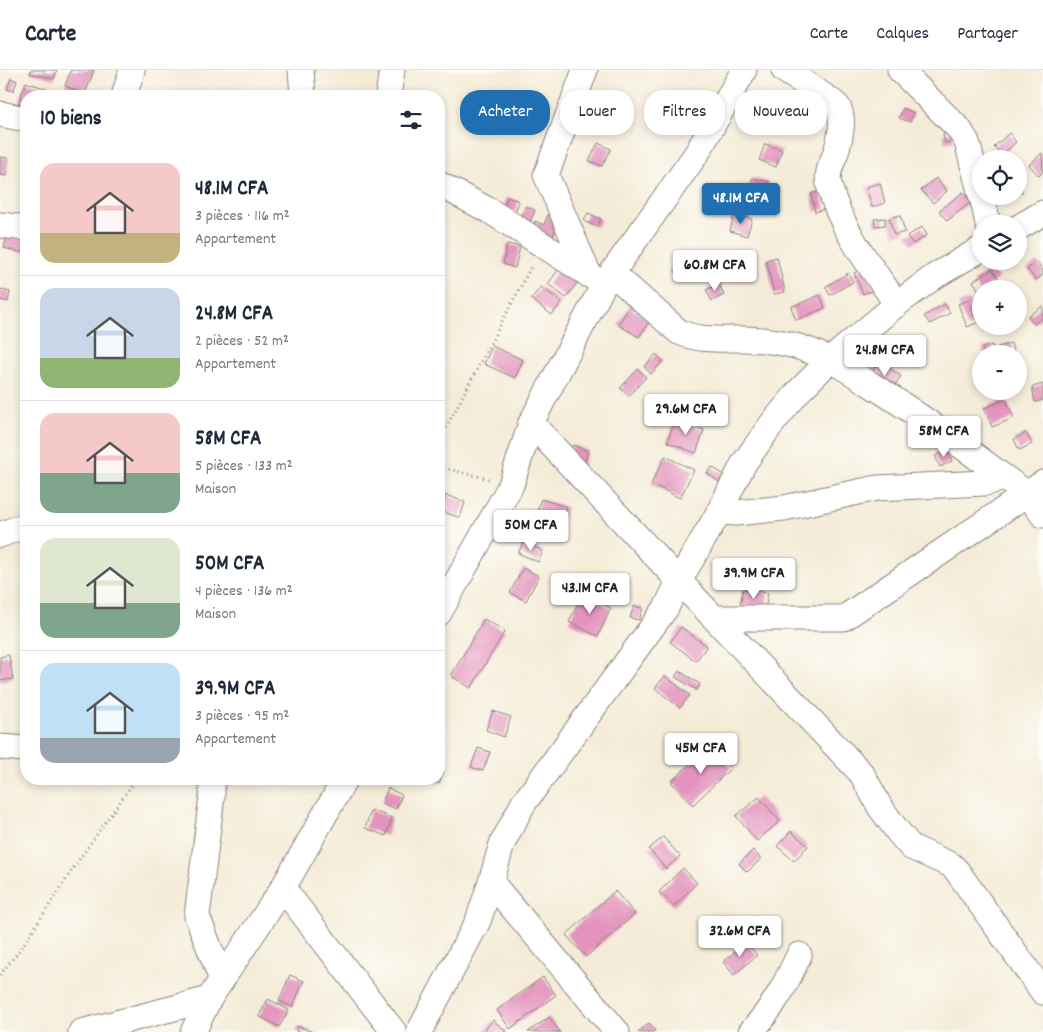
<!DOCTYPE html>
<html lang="fr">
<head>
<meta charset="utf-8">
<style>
  body { margin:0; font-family:Dekko,sans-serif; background:#f2f2f3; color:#1f2937; height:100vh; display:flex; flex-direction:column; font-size:19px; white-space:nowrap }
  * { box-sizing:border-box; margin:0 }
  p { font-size:16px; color:#747a83 }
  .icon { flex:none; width:28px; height:28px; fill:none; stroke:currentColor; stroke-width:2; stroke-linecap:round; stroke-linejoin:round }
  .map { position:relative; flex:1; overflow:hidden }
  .panel { position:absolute; left:20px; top:20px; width:425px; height:695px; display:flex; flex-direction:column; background:#fff; border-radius:20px; box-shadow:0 2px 8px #0003 }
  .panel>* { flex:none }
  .hud { position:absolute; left:460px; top:20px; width:475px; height:45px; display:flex; gap:10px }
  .tools { position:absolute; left:972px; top:80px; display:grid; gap:10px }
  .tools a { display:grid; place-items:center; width:55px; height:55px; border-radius:50%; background:#fff; box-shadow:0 2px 8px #0003; font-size:25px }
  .price { position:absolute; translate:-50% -42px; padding:0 11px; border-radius:5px; background:#fff; color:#222; font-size:16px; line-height:32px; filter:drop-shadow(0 1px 2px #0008) }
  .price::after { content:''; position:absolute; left:50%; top:30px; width:15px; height:11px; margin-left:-8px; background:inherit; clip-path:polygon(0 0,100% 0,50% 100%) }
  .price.current { background:#1f6fb2; color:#fff }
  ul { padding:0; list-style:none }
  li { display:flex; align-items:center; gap:15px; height:125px; padding:0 20px }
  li+li { border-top:1px solid #e0e1e3 }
  li span { display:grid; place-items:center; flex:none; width:140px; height:100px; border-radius:15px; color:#555 }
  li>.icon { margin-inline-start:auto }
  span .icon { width:60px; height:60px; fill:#fffc; stroke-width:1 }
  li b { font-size:21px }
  h2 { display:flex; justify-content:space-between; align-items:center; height:60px; padding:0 20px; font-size:21px }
  .pill { padding:0 18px; border-radius:20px; background:#fff; box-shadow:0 2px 8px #0003; font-size:18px; line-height:45px }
  .pill.current { background:#1f6fb2; color:#fff }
  header { display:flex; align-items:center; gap:30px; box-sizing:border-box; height:70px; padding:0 25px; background:#fff; border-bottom:1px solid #e0e1e3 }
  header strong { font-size:24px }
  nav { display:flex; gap:28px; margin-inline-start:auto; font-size:18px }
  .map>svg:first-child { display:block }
</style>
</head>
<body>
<header>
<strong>Carte</strong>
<nav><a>Carte</a><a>Calques</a><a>Partager</a></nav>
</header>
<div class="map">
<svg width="1043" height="962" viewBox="0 0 1043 962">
  <rect width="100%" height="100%" fill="#fdfcf7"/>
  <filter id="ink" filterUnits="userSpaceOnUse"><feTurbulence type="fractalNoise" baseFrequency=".02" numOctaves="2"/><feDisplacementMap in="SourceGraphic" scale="10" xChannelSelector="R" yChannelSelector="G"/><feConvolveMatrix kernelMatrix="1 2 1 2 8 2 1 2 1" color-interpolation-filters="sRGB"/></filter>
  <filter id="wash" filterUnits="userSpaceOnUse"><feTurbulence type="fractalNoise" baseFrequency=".0096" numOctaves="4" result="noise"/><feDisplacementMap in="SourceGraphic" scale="20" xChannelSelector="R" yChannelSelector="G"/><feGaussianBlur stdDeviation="1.12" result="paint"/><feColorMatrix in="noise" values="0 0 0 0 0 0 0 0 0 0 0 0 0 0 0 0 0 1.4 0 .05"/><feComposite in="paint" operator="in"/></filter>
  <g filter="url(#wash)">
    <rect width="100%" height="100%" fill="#f4ecd8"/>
    <g id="blocks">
      <g fill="#e394be">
        <path d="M31,0h26l-3,9 -24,-6z"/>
        <path d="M71,0h23l-9,24 -20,-8z"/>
        <path d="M11,8l6,3 -4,10 -6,-2z"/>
        <path d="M26,12l35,12v2h-35v14l-9,-3z"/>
        <path d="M786,36l16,6 -7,17 -16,-6z"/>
        <path d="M903,38l11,5 -4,9 -11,-4z"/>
        <path d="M952,62l2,9 -9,2 -2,-9z"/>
        <path d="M1009,63l7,9 -14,13 -8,-8z"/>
        <path d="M598,73l13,6 -9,17 -13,-5z"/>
        <path d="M765,74l17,6 -6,17 -17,-7z"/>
        <path d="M1042,83l1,19 -4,4 -10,-11z"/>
        <path d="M0,87l8,1 -1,18 -7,-1z"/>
        <path d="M1019,106h2l1,17h-3z"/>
        <path d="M752,108l17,4 -3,14 -17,-3z"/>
        <path d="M936,108l11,13 -14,12 -12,-13z"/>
        <path d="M880,113l5,20 -13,4 -6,-20z"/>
        <path d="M820,121l5,18 -10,3 -4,-18z"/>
        <path d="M963,122l8,10 -24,19 -8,-10z"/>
        <path d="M507,127l12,4 -6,18 -12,-4z"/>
        <path d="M526,136l9,4 -8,20 -9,-4z"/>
        <path d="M588,143l13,6 -4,8 -13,-6z"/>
        <path d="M548,144l11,4 -8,25 -21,-10 5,-12 9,4z"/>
        <path d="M734,144l18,5 -5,17 -17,-5z"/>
        <path d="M900,145l5,17 -11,3 -5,-17z"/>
        <path d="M885,148v7l-10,1 -1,-7z"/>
        <path d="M922,157l5,8 -14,9 -6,-8z"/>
        <path d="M7,165l19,6 -3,12 -19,-5z"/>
        <path d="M507,174l13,3 -5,21 -12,-4z"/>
        <path d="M777,187l8,35 -11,2 -8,-34z"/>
        <path d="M1037,192l6,8v5l-7,5 -9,-11z"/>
        <path d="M678,195l13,6 -3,7 -13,-6z"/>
        <path d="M561,196l18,14 -13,18 -18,-14z"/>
        <path d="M865,198l9,22 -11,4 -9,-21z"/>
        <path d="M992,199l7,10 -20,12 -6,-10z"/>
        <path d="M848,203l5,9 -23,13 -5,-8z"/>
        <path d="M719,214l5,11 -12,6 -6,-11z"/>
        <path d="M541,217l21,15 -10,13 -21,-16z"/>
        <path d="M0,219l10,3 -2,10 -8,-2z"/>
        <path d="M820,225l5,13 -29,12 -5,-13z"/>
        <path d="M969,230l8,23 -10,4 -9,-23z"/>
        <path d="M945,234l5,9 -20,11 -6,-8z"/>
        <path d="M1043,236v12l-9,6 -6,-8z"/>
        <path d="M629,237l21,13 -11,17 -21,-12z"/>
        <path d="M1011,273l3,11h-14l-2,-7z"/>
        <path d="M992,275l2,9h-10l-2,-6z"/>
        <path d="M492,276l31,14 -8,18 -31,-14z"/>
        <path d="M656,284l7,7 -12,13 -7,-7z"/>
        <path d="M879,291l22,15 -10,16 -23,-15z"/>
        <path d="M638,299l8,8 -17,19 -9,-8z"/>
        <path d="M1043,314v16l-8,2 -3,-15z"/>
        <path d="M1006,329l8,19 -22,9 -8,-19z"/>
        <path d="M675,350l29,10 -8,23 -29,-11z"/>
        <path d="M1026,363l6,11 -13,6 -5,-11z"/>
        <path d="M573,375l15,6 -8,24 -15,-5z"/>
        <path d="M947,380l5,11 -12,6 -5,-11z"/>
        <path d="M665,386l29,14 -14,28 -29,-14z"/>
        <path d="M712,397l12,8 -5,7 -12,-9z"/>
        <path d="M446,425l19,7 -5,16 -19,-7z"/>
        <path d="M541,429l26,8 -9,29 -26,-9z"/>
        <path d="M524,472l19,9 -5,11 -20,-9z"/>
        <path d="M523,498l16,8 -13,25 -16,-8z"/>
        <path d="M743,519l25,4 -3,17 -25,-4z"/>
        <path d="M582,524l29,14 -13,28 -29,-14z"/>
        <path d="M634,536l9,2 -4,12 -9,-2z"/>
        <path d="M484,549l21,12 -34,57 -20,-12z"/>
        <path d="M681,557l26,19 -11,15 -26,-19z"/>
        <path d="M9,585l4,24 -13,2v-24z"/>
        <path d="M679,601l21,13 -3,6 -22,-13z"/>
        <path d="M665,606l25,19 -10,13 -25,-20z"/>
        <path d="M493,641l18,6 -7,20 -18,-7z"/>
        <path d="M710,675l21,23 -38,37 -22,-23z"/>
        <path d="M478,678l12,4 -7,19 -12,-4z"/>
        <path d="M439,700l5,2 -5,12 -13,-5h13z"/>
        <path d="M388,718l14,7 -6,14 -14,-6z"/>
        <path d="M759,727l21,24 -23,20 -21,-25z"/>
        <path d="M371,740l21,8 -6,18 -21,-8z"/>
        <path d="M791,761l17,15 -14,15 -17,-15z"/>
        <path d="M663,767l17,19 -14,13 -17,-20z"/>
        <path d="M753,780l8,9 -14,13 -8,-8z"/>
        <path d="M683,798l14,15 -23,23 -15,-14z"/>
        <path d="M615,821l20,23 -49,43 -20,-22z"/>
        <path d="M746,872l11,13 -23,20 -11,-13z"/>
        <path d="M290,905l14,6 -12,26 -13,-6z"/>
        <path d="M543,907l13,18 -46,34 -13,-19z"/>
        <path d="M268,929l21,11 -10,17 -20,-11z"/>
        <path d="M549,947l11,15h-32z"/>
        <path d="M493,950l13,11 -1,1h-22z"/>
        <path d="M649,953l6,7 -2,2h-15z"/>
        <path d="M298,956l15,6h-17z"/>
      </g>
    </g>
  </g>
  <g filter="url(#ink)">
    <use href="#blocks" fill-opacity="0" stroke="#88847a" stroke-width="1"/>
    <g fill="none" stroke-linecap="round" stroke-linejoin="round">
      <defs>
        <g id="street">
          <path d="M301,0l2,26"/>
          <path d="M585,0l-39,105 43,100"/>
          <path d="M784,0c9,6 51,32 54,37 7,13 2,31 -2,45 -4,11 -10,21 -7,33 12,45 42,82 68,119"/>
          <path d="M900,0l59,59 8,13 14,53"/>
          <path d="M124,26l8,-26"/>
          <path d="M388,26l4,-26"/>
          <path d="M0,44l26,5"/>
          <path d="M439,114l51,27 101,65"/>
          <path d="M982,126l6,28"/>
          <path d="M0,155l26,3"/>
          <path d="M1019,157l24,-14"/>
          <path d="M612,203l67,59c20,9 42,7 64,7 18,0 39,3 56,8 26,8 49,23 71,37 47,29 91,61 135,94"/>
          <path d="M531,353l148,158 183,193 18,33 19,26 12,14 40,18 6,6 86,121"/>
          <path d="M719,442l18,1 47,-5 93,-20 108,-5 20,-5 21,15 17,22"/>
          <path d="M0,465l26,-10"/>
          <path d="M439,543l72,-128 20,-62 73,-139 93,-131 47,-83"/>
          <path d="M715,548h129l199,-135"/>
          <path d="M0,677l26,2"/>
          <path d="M212,709v17l-15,120 25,64"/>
          <path d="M491,812l126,150"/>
          <path d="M283,818l111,144"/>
          <path d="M81,962l128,-33"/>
          <path d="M193,962l16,-33 74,-111 62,-109"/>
          <path d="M419,962l59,-111 13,-39 11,-38 21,-40 143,-196 13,-27 40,-69 25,-49 27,-38 28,-34 31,-31 67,-56 38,-28 46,-27"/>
          <path d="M751,962c23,-26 34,-46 48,-77"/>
        </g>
      </defs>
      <use href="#street" stroke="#88847a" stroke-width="27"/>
      <g stroke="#88847a" stroke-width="3" stroke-dasharray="1 4" stroke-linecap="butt">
        <path d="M439,371l93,-176"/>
        <path d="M439,397l50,12"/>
        <path d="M0,905l22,-28 56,-86 58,-82"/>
      </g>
      <use href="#street" stroke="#fff" stroke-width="25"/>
    </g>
  </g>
</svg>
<div class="tools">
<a><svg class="icon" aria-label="locate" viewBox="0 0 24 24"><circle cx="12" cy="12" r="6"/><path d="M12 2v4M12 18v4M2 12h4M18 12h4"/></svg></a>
<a><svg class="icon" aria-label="layers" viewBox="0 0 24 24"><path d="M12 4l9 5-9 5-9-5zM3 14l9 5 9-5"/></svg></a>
<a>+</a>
<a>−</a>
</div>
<b class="price current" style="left:741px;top:155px">48.1M CFA</b>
<b class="price" style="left:715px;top:222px">60.8M CFA</b>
<b class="price" style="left:885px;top:307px">24.8M CFA</b>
<b class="price" style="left:686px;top:366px">29.6M CFA</b>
<b class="price" style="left:944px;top:388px">58M CFA</b>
<b class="price" style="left:531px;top:482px">50M CFA</b>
<b class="price" style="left:754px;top:530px">39.9M CFA</b>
<b class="price" style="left:590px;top:545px">43.1M CFA</b>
<b class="price" style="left:701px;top:705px">45M CFA</b>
<b class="price" style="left:740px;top:888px">32.6M CFA</b>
<div class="hud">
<a class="pill current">Acheter</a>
<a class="pill">Louer</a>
<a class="pill">Filtres</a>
<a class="pill">Nouveau</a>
</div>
<section class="panel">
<h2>10 biens<svg class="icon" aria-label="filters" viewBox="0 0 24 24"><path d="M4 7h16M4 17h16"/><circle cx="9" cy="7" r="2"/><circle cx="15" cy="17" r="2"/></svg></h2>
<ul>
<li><span style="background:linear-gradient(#f6c9c9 70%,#c2b280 0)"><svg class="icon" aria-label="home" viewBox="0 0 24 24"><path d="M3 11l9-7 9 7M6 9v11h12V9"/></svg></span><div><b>48.1M CFA</b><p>3 pièces · 116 m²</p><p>Appartement</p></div></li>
<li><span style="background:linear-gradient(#c9d6e8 70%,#8fb573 0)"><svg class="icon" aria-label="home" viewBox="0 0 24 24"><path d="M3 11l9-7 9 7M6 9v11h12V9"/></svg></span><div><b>24.8M CFA</b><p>2 pièces · 52 m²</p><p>Appartement</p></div></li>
<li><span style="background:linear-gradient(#f6c9c9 60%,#7fa58c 0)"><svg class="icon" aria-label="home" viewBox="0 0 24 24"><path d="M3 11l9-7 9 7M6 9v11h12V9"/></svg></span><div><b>58M CFA</b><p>5 pièces · 133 m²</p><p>Maison</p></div></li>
<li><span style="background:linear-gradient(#dfe7d0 65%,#7fa58c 0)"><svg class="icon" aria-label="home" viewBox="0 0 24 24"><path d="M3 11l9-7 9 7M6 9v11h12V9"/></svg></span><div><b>50M CFA</b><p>4 pièces · 136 m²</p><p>Maison</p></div></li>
<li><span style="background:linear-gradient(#bfe0f5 75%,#9aa5b1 0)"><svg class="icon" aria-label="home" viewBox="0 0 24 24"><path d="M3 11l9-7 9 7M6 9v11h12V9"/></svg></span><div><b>39.9M CFA</b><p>3 pièces · 95 m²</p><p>Appartement</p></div></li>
</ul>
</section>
</div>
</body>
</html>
